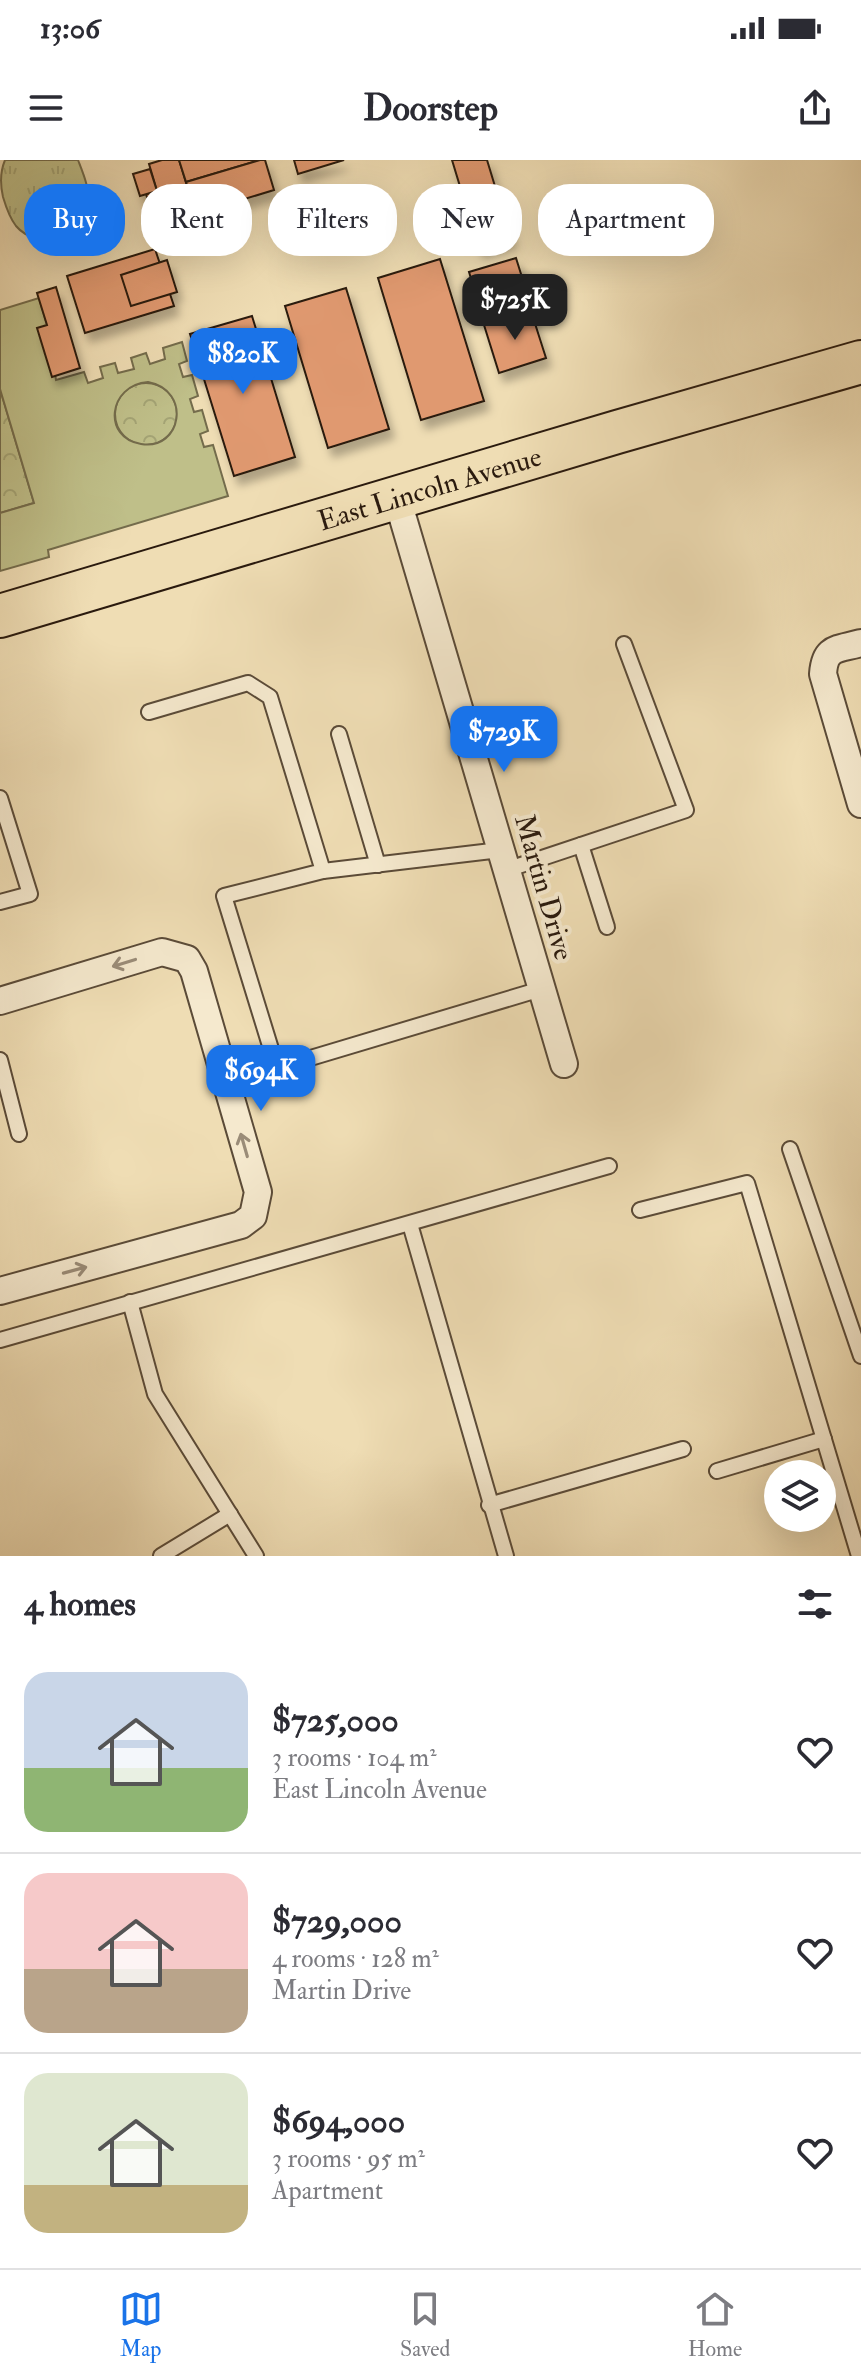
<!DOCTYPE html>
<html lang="en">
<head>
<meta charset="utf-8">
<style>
  body { margin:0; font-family:"IM FELL Double Pica",serif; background:#f7f7f7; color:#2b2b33; height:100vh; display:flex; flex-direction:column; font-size:30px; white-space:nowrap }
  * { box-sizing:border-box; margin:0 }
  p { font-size:26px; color:#7c7c81 }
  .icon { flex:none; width:44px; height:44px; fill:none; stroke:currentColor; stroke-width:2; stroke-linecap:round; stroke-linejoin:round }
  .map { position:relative; height:1396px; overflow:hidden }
  .drawer { display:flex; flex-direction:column; background:#fff; flex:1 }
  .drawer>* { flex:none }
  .hud { position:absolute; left:24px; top:24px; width:814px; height:72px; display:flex; gap:16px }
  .buttons { position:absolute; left:764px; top:1300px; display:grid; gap:16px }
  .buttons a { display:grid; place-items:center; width:72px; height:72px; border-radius:50%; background:#fff; box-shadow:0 8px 32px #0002; font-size:40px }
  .price { position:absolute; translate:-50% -68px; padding:0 18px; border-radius:16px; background:#1a73e8; color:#fff; font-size:26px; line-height:52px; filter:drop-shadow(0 2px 4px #0008) }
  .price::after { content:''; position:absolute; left:50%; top:48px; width:24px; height:18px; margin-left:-12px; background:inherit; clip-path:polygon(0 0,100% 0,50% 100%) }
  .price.on { background:#222; color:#fff }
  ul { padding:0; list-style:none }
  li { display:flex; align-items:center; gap:24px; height:200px; padding:0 24px }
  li+li { border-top:2px solid #e1e1e2 }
  li span { display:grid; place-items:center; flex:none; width:224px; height:160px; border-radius:24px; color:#555 }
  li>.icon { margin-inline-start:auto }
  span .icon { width:96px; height:96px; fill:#fffc; stroke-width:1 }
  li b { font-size:34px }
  h2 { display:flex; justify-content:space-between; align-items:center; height:96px; padding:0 24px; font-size:34px }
  .chip { padding:0 28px; border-radius:32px; background:#fff; box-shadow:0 8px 32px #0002; font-size:28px; line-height:72px }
  .chip.on { background:#1a73e8; color:#fff }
  .status { display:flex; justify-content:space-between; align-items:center; height:56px; padding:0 40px; background:#fff; direction:ltr }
  .status svg { height:22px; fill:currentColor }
  header { display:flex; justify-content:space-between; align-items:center; height:104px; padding:0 24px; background:#fff; font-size:36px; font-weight:800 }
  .tab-bar { display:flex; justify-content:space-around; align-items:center; height:112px; border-top:2px solid #e1e1e2; background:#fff; font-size:22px; color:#7c7c81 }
  .tab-bar a { display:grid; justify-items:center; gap:4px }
  .tab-bar .on { color:#1a73e8 }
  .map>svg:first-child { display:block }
</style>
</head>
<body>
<div class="status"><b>13:06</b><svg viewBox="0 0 49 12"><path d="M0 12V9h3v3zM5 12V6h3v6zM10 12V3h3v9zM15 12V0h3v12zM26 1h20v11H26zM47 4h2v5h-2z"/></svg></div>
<header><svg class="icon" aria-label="menu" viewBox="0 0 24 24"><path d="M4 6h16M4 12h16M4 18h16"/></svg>Doorstep<svg class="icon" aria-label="share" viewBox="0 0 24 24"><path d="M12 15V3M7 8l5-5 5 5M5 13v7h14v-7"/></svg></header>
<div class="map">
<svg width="861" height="1396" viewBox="0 0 861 1396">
  <defs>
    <pattern id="grass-tufts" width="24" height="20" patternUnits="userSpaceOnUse" patternTransform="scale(2)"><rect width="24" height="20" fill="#bfbf89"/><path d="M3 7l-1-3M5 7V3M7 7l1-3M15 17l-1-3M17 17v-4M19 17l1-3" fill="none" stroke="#a4a475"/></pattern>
    <pattern id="park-crowns" width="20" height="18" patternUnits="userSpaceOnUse" patternTransform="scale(2)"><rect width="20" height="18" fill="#bfbf89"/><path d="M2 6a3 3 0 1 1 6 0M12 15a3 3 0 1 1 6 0" fill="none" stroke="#a4a475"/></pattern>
    <filter id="shadow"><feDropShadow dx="5" dy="9" stdDeviation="4" flood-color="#0004"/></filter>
  </defs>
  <rect width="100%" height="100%" fill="#efddb4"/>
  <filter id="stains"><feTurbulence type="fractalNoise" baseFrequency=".0025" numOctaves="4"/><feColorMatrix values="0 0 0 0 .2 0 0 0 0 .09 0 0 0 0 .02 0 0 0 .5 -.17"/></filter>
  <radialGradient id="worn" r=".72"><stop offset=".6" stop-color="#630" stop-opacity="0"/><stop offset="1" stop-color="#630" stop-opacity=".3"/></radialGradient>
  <path fill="url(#grass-tufts)" stroke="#746c4c" stroke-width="2" d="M5,0h73c5,13 12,29 10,43 -3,33 -50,49 -72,23 -7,-9 -10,-19 -13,-29 -3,-13 -3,-25 2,-37z"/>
  <g fill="url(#park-crowns)" stroke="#746c4c" stroke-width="2">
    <circle cx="146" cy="254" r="31"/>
    <path d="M0,229l34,114 -34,10z"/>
  </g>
  <path fill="#bfbf89" stroke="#746c4c" stroke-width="2" fill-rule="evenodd" d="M39,138l8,27 9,55 28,-8 4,11 15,-5 -3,-11 15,-4 3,10 16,-4 -3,-11 15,-5 4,11 15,-5 -2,-11 19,-6 5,19 -8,3 4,13 9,-2 6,21 -8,3 4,13 8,-2 6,21 -8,3 4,13 9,-2 15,51 -180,54 1,7 -49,14v-58l34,-10 -34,-114v-79zM148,222c44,8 34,69 -7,62 -39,-6 -33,-59 7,-62z"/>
  <g fill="#e0996f" stroke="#2a1a0e" stroke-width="2" filter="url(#shadow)">
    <path d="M162,0h17l13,42 -29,9 -14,-47z"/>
    <path d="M179,0h81l-74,22z"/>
    <path d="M260,0h5l9,30 -118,36 -10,-32 11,-3 6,20 29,-9 -6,-20z"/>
    <path d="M294,0h50l-46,14z"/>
    <path d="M452,0h35l24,79 -32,10z"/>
    <path d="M150,9l7,22 -17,5 -7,-22z"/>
    <path d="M155,89l19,57 -89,27 -18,-57z"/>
    <path d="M516,98l15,48 -47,14 -15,-48z"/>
    <path d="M440,99l44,142 -63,19 -43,-142z"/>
    <path d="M167,100l10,32 -46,14 -10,-31z"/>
    <path d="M56,127l24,81 -28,9 -15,-49 10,-3 -10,-32z"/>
    <path d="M346,128l43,141 -61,19 -43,-142z"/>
    <path d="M531,151l15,47 -47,15 -15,-48z"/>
    <path d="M252,156l43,141 -61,19 -44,-142z"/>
  </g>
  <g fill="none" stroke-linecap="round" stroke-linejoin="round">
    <defs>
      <g id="lane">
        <path d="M149,552l99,-29 22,14 53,174 -99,25 47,153"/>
        <path d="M339,574l39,131"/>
        <path d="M0,638l30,96 -30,8"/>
        <path d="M581,685l26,82"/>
        <path d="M506,710l180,-60 -62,-166"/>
        <path d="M323,711l177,-21"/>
        <path d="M0,900l19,74"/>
        <path d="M257,914l284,-85"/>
        <path d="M790,989l71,207"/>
        <path d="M640,1050l107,-27 112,373"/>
        <path d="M410,1064l96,332"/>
        <path d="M130,1142l25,92 101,162"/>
        <path d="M0,1180l609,-174"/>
        <path d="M717,1311l107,-32"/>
        <path d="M489,1345l194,-56"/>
        <path d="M161,1396l69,-42"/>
      </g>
      <g id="street">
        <path d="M397,338l167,566"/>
        <path d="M861,483c-24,7 -36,3 -38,31l38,130"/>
        <path d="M0,841l162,-49 25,7 7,12 64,221 -5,24 -12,9 -241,66"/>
      </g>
      <g id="primary">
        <path id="s1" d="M0,456l617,-184 244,-70"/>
      </g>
    </defs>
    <use href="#lane" stroke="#5b4b38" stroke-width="18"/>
    <use href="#street" stroke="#5b4b38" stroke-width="30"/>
    <use href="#primary" stroke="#2a1a0e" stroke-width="46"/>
    <use href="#lane" stroke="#f5e9ce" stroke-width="14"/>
    <use href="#street" stroke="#f5e9ce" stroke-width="26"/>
    <use href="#primary" stroke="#efddb4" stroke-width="42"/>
  </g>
  <defs><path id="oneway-shaft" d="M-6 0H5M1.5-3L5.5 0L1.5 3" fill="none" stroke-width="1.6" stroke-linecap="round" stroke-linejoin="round" transform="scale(2)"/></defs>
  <g stroke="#9a8c78">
    <use href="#oneway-shaft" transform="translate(124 803) rotate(163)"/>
    <use href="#oneway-shaft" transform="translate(244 985) rotate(-106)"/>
    <use href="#oneway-shaft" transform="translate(75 1110) rotate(-15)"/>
  </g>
  <g text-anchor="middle" stroke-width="8" stroke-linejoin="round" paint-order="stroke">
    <g font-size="28" fill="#2a1a0e" stroke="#f5e9ce">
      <text dy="10" stroke="none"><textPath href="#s1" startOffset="448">East Lincoln Avenue</textPath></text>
      <text transform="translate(545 727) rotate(74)" y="10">Martin Drive</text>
    </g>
  </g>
  <rect width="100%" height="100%" filter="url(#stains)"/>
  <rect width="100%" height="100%" fill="url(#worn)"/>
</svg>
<div class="buttons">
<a><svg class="icon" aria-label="layers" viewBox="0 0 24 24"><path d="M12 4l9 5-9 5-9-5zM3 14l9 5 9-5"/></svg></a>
</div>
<b class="price on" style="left:515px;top:182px">$725K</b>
<b class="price" style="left:243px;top:236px">$820K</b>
<b class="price" style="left:504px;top:614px">$729K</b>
<b class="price" style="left:261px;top:953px">$694K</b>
<div class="hud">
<a class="chip on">Buy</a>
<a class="chip">Rent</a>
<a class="chip">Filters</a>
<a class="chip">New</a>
<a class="chip">Apartment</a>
</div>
</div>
<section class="drawer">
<h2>4 homes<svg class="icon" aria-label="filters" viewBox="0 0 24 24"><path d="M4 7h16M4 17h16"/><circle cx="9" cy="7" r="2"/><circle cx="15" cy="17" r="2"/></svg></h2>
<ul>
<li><span style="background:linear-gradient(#c9d6e8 60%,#8fb573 0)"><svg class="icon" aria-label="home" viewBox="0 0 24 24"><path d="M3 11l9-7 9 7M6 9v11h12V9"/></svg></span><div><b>$725,000</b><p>3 rooms · 104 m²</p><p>East Lincoln Avenue</p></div><svg class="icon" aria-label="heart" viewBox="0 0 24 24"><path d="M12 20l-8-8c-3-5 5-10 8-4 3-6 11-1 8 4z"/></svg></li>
<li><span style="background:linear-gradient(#f6c9c9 60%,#b9a48a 0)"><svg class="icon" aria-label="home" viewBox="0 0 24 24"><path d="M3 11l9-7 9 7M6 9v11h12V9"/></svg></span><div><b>$729,000</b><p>4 rooms · 128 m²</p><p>Martin Drive</p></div><svg class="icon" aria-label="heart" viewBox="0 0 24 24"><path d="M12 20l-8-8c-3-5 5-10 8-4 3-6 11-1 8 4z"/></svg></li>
<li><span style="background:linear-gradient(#dfe7d0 70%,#c2b280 0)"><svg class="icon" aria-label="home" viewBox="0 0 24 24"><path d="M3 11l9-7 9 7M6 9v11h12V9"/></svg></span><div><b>$694,000</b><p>3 rooms · 95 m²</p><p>Apartment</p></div><svg class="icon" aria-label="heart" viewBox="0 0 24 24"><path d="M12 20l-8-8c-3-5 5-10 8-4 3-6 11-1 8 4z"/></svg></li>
</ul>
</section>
<nav class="tab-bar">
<a class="on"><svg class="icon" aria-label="map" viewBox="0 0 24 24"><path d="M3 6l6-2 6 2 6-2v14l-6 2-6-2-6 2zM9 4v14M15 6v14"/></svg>Map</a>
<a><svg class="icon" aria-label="saved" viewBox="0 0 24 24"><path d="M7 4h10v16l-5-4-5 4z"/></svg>Saved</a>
<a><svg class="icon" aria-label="home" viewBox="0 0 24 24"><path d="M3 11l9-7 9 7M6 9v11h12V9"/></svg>Home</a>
</nav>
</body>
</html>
